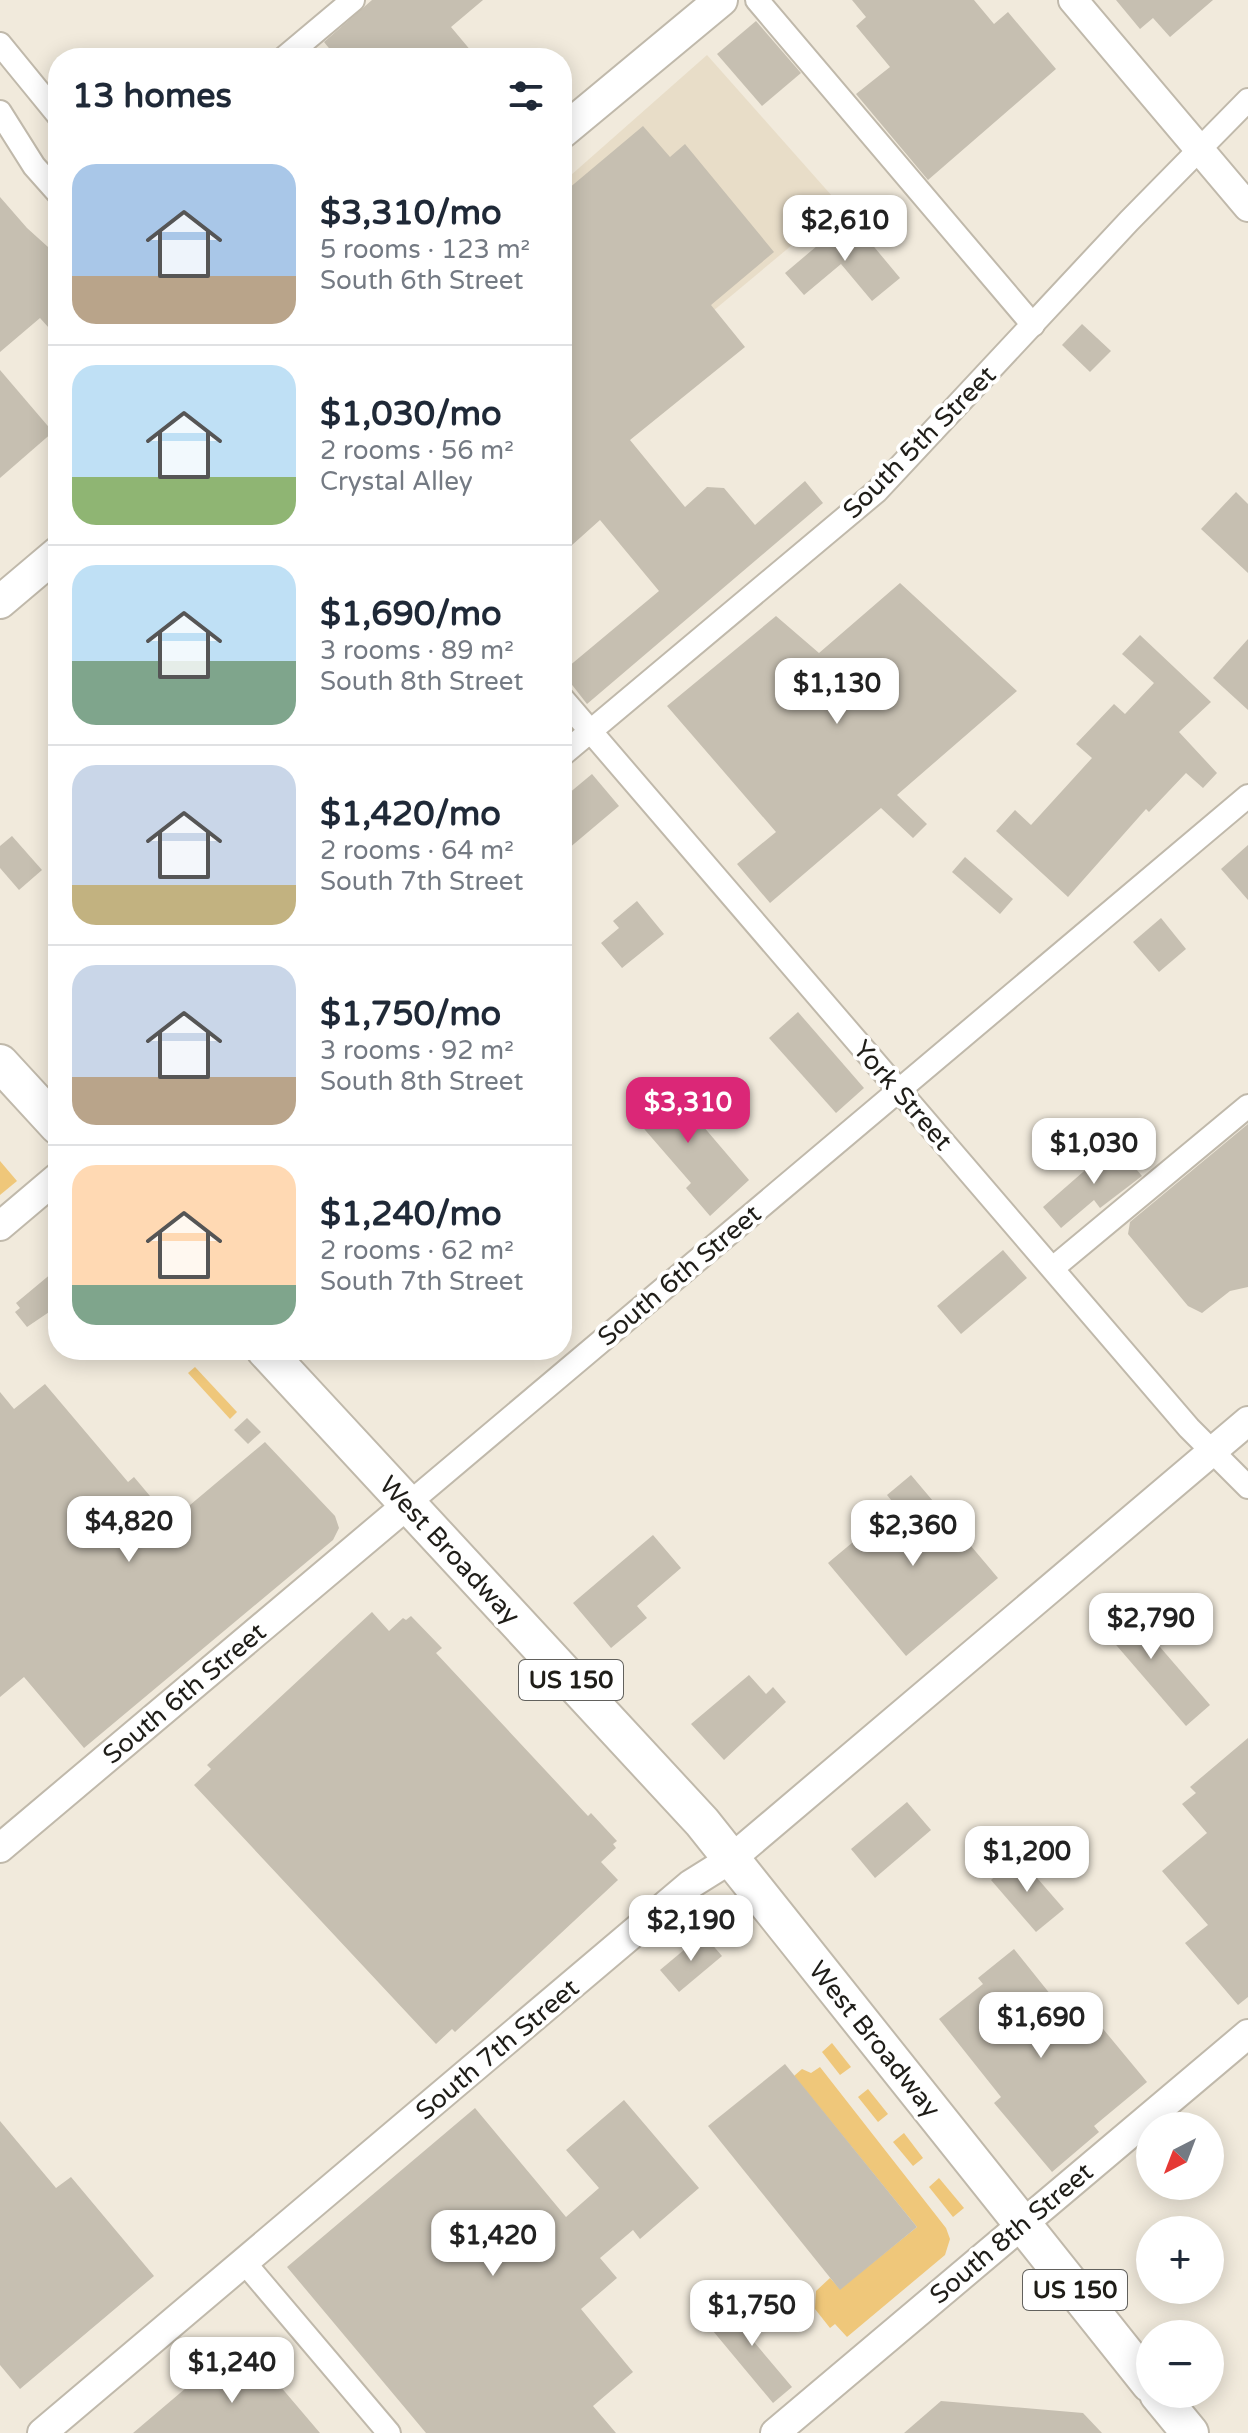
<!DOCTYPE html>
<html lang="en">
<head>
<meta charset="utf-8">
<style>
  body { margin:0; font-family:"Varela Round",sans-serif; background:#f6f6f7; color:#1f2937; height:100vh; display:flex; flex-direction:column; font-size:30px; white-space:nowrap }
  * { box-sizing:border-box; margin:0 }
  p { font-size:26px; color:#747a83 }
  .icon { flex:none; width:44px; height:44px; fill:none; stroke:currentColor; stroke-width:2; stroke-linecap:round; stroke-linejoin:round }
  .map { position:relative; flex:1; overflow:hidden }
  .sheet { position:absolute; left:48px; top:48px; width:524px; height:1312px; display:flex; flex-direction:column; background:#fff; border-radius:32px; box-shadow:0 4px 20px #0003 }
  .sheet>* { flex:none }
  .needle { width:52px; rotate:222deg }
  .buttons { position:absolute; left:1136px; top:2112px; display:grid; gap:16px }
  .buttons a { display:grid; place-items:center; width:88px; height:88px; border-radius:50%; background:#fff; box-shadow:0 4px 20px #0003; font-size:40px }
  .price { position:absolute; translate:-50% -68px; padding:0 18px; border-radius:16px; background:#fff; color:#222; font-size:26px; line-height:52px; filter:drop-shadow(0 2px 4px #0008) }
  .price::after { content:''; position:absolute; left:50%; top:48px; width:24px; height:18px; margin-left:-12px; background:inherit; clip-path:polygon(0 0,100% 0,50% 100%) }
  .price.on { background:#db2777; color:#fff }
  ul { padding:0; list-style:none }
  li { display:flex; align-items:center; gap:24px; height:200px; padding:0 24px }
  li+li { border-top:2px solid #e0e1e3 }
  li span { display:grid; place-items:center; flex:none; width:224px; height:160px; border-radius:24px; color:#555 }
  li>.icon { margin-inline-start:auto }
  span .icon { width:96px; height:96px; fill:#fffc; stroke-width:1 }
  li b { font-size:34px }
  h2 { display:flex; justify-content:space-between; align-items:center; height:96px; padding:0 24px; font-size:34px }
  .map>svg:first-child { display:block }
</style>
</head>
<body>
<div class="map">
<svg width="1248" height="2433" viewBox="0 0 1248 2433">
  <rect width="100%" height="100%" fill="#f1eadc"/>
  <path fill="#e8ddc8" d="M707,55l133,150 -187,156 -91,-112v-66z"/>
  <g fill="#efc77a">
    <path d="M0,1161l17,20 -17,14z"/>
    <path d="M195,1367l42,45 -7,7 -42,-46z"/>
    <path d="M832,2043l19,24 -11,8 -18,-23z"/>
    <path d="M820,2067l126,161 4,11 -5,16 -98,82 -12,-13 -5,4 -15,-19 1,-18 14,-13 10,11 77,-62 -123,-151 8,-7 9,4z"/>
    <path d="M868,2089l20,25 -10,8 -20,-25z"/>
    <path d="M904,2133l19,25 -10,8 -20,-24z"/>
    <path d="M939,2178l25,30 -11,9 -24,-30z"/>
  </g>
  <g fill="#c6bfb1">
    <path d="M372,0h111l-32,27 26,31h-140l-13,-16z"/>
    <path d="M852,0h122l20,24 14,-12 48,57 -128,111 -72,-86 34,-27 -34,-41 10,-9z"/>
    <path d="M1116,0h97l-43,37 -17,-19 -13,11z"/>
    <path d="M756,21l45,52 -39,33 -45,-52z"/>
    <path d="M643,126l27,31 15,-13 89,108 -63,53 34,42 -115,93 55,67 22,-20 17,1 31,37 50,-44 18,22 -236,201 -25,-32 97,-81 -59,-71 -38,34v-360z"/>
    <path d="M0,197l27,31 31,28v82l-18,-20 -40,34z"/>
    <path d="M850,218l50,60 -28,23 -31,-37 -37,31 -19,-22z"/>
    <path d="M1082,324l29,27 -21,21 -28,-27z"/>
    <path d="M0,370l53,62 -53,46z"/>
    <path d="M1236,492l12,12v69l-47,-44z"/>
    <path d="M900,583l117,108 -120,104 30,29 -14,14 -32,-30 -111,95 -33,-39 39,-32 -109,-126 109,-90 43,37z"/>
    <path d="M1140,635l71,67 -32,30 38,41 -14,15 -17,-15 -37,39 -3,-3 -78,88 -72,-66 19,-21 16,15 61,-67 -16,-14 38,-40 11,10 29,-31 -32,-29z"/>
    <path d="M1248,639v71l-35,-32z"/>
    <path d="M592,774l27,32 -57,48v-55z"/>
    <path d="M12,836l30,34 -23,20 -19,-22v-22z"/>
    <path d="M1248,845v55l-27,-31z"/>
    <path d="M965,857l48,42 -13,15 -48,-42z"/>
    <path d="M637,901l27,33 -42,34 -21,-25 18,-15 -6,-7z"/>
    <path d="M1161,918l25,31 -27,23 -26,-30z"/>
    <path d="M798,1012l66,76 -28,25 -67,-75z"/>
    <path d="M661,1078l11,13 7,-5 13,13 -7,6 64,75 -39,36 -24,-28 5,-5 -65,-75z"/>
    <path d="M1248,1124v163l-18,4 -28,22 -14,-7 -60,-72 2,-12z"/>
    <path d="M1115,1144l27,32 -42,32 -6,-8 -33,28 -18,-21z"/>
    <path d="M1003,1250l24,28 -66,56 -24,-28z"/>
    <path d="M58,1268v38l-31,21 -12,-15 5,-4 -4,-5z"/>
    <path d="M45,1384l83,98 6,-5 37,44 94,-79 70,74 4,12 -6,12 -249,208 -60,-71 -24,20v-305l14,17z"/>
    <path d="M247,1418l14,14 -13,12 -14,-14z"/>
    <path d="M911,1475l87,103 -92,78 -78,-93 68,-57 -9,-11z"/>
    <path d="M653,1535l28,33 -44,38 10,12 -36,30 -38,-45z"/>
    <path d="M1116,1596l94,109 -24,21 -94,-109z"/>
    <path d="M372,1612l17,19 14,-13 3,2 5,-4 31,32 -6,5 152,163 3,-3 26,28 -4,3 3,4 -15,14 17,18 -163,152 -3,-3 -16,15 -242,-259 17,-16 -4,-4z"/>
    <path d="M749,1675l17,19 7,-7 13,15 -62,58 -33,-36z"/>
    <path d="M1248,1738v259l-10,8 -53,-62 23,-18 -46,-54 45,-38 -25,-29 14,-11 -6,-6z"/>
    <path d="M907,1802l24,28 -56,48 -24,-29z"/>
    <path d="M1018,1856l46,53 -28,23 -45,-52z"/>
    <path d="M703,1934l19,22 -43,36 -19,-22z"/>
    <path d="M1014,1949l65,81 15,-12 53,64 -53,44 5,6 -47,40 -58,-69 7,-6 -62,-78 44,-35 -5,-6z"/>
    <path d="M785,2064l132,163 -77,63 -132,-164z"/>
    <path d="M624,2100l75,88 -59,51 -7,-9 -33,28 17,20 -36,31 52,63 -40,34 23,27h-190l-139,-166 188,-159 91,109 33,-29 -33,-38z"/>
    <path d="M0,2121l56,67 15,-11 83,99 -134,113 -20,-24z"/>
    <path d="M754,2296l18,21 -23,19 43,51 -19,16 -60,-72z"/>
    <path d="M246,2346l74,87h-187l73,-62 30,-4z"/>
    <path d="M941,2401l142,12 19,20h-198z"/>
  </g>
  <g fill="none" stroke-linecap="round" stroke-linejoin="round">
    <defs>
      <g id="minor">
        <path d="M757,0l276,325"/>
        <path d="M0,44l58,71"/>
        <path d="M284,58l69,-58"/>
        <path d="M0,112l34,54 24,27"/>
        <path d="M562,698l627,730 59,59"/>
        <path d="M562,755l315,-264 252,-270 119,-121"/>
        <path d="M1053,1268l195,-162"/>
        <path d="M407,1505l841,-709"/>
        <path d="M244,2262l145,171"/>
      </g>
      <g id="tertiary">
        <path d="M1073,0l175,207"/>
        <path d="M0,1226l58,-49"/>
        <path d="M0,1848l407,-343"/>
        <path d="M42,2433l649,-549 40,-25 517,-438"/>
        <path d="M775,2433l473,-399"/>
      </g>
      <g id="secondary">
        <path d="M562,132l159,-132"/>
        <path d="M0,602l58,-49"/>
      </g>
      <g id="primary">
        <path d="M0,1063l58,63"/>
        <path d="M265,1350l437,472 448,562"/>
        <path d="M1158,2394l32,39"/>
      </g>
    </defs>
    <use href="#minor" stroke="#c0b9ab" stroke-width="26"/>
    <use href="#tertiary" stroke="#c0b9ab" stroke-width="32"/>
    <use href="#secondary" stroke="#c0b9ab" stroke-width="36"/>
    <use href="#primary" stroke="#c0b9ab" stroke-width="40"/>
    <use href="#minor" stroke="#fff" stroke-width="22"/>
    <use href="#tertiary" stroke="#fff" stroke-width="28"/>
    <use href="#secondary" stroke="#fff" stroke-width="32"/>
    <use href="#primary" stroke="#fff" stroke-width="36"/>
  </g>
  <g text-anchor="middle" stroke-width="8" stroke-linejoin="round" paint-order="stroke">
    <g fill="#fff" stroke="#62615d" stroke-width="2">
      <rect x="519" y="1660" width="104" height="40" rx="6"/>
      <rect x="1023" y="2270" width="104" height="40" rx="6"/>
    </g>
    <g font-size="24" font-weight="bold" fill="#1f1d18">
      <text x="571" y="1688">US 150</text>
      <text x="1075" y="2298">US 150</text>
    </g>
    <g font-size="26" fill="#1f1d18" stroke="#fff">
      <text transform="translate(919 442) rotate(-45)" y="9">South 5th Street</text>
      <text transform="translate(903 1095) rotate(49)" y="9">York Street</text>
      <text transform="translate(679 1275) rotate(-40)" y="9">South 6th Street</text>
      <text transform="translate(450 1550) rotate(47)" y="9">West Broadway</text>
      <text transform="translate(184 1693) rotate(-40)" y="9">South 6th Street</text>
      <text transform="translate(875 2039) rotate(51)" y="9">West Broadway</text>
      <text transform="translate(497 2049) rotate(-40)" y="9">South 7th Street</text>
      <text transform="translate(1011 2233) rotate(-40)" y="9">South 8th Street</text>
    </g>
  </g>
</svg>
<div class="buttons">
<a><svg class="needle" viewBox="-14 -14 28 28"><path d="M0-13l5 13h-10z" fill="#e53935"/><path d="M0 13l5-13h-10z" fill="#747a83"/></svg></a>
<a>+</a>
<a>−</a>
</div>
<b class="price" style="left:845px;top:263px">$2,610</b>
<b class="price" style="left:837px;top:726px">$1,130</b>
<b class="price on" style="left:688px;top:1145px">$3,310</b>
<b class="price" style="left:1094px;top:1186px">$1,030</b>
<b class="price" style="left:129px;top:1564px">$4,820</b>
<b class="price" style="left:913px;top:1568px">$2,360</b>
<b class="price" style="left:1151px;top:1661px">$2,790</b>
<b class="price" style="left:1027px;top:1894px">$1,200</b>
<b class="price" style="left:691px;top:1963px">$2,190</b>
<b class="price" style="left:1041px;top:2060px">$1,690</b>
<b class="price" style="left:493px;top:2278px">$1,420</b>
<b class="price" style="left:752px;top:2348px">$1,750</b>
<b class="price" style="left:232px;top:2405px">$1,240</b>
<section class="sheet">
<h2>13 homes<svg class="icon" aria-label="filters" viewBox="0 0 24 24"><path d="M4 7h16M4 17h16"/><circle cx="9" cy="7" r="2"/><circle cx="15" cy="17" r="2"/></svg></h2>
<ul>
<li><span style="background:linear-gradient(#a9c7e8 70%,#b9a48a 0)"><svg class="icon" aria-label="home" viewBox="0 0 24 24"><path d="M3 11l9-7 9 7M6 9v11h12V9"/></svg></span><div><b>$3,310/mo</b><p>5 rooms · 123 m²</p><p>South 6th Street</p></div></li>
<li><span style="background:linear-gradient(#bfe0f5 70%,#8fb573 0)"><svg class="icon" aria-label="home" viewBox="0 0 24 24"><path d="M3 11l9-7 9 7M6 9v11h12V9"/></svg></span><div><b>$1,030/mo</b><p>2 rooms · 56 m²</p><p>Crystal Alley</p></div></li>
<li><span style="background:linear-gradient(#bfe0f5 60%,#7fa58c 0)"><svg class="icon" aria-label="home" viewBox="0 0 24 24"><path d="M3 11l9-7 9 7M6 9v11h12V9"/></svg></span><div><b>$1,690/mo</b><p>3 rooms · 89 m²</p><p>South 8th Street</p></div></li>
<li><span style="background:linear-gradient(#c9d6e8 75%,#c2b280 0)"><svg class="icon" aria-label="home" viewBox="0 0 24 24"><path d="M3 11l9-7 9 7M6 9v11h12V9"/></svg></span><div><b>$1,420/mo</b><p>2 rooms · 64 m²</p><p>South 7th Street</p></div></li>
<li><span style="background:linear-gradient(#c9d6e8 70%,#b9a48a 0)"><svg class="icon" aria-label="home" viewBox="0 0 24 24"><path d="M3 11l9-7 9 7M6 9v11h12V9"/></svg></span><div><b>$1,750/mo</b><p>3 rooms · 92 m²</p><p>South 8th Street</p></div></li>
<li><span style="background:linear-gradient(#ffd9b3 75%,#7fa58c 0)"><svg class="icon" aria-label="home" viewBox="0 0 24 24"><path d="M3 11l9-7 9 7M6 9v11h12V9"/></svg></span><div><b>$1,240/mo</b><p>2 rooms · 62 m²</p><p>South 7th Street</p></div></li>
</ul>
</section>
</div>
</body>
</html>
